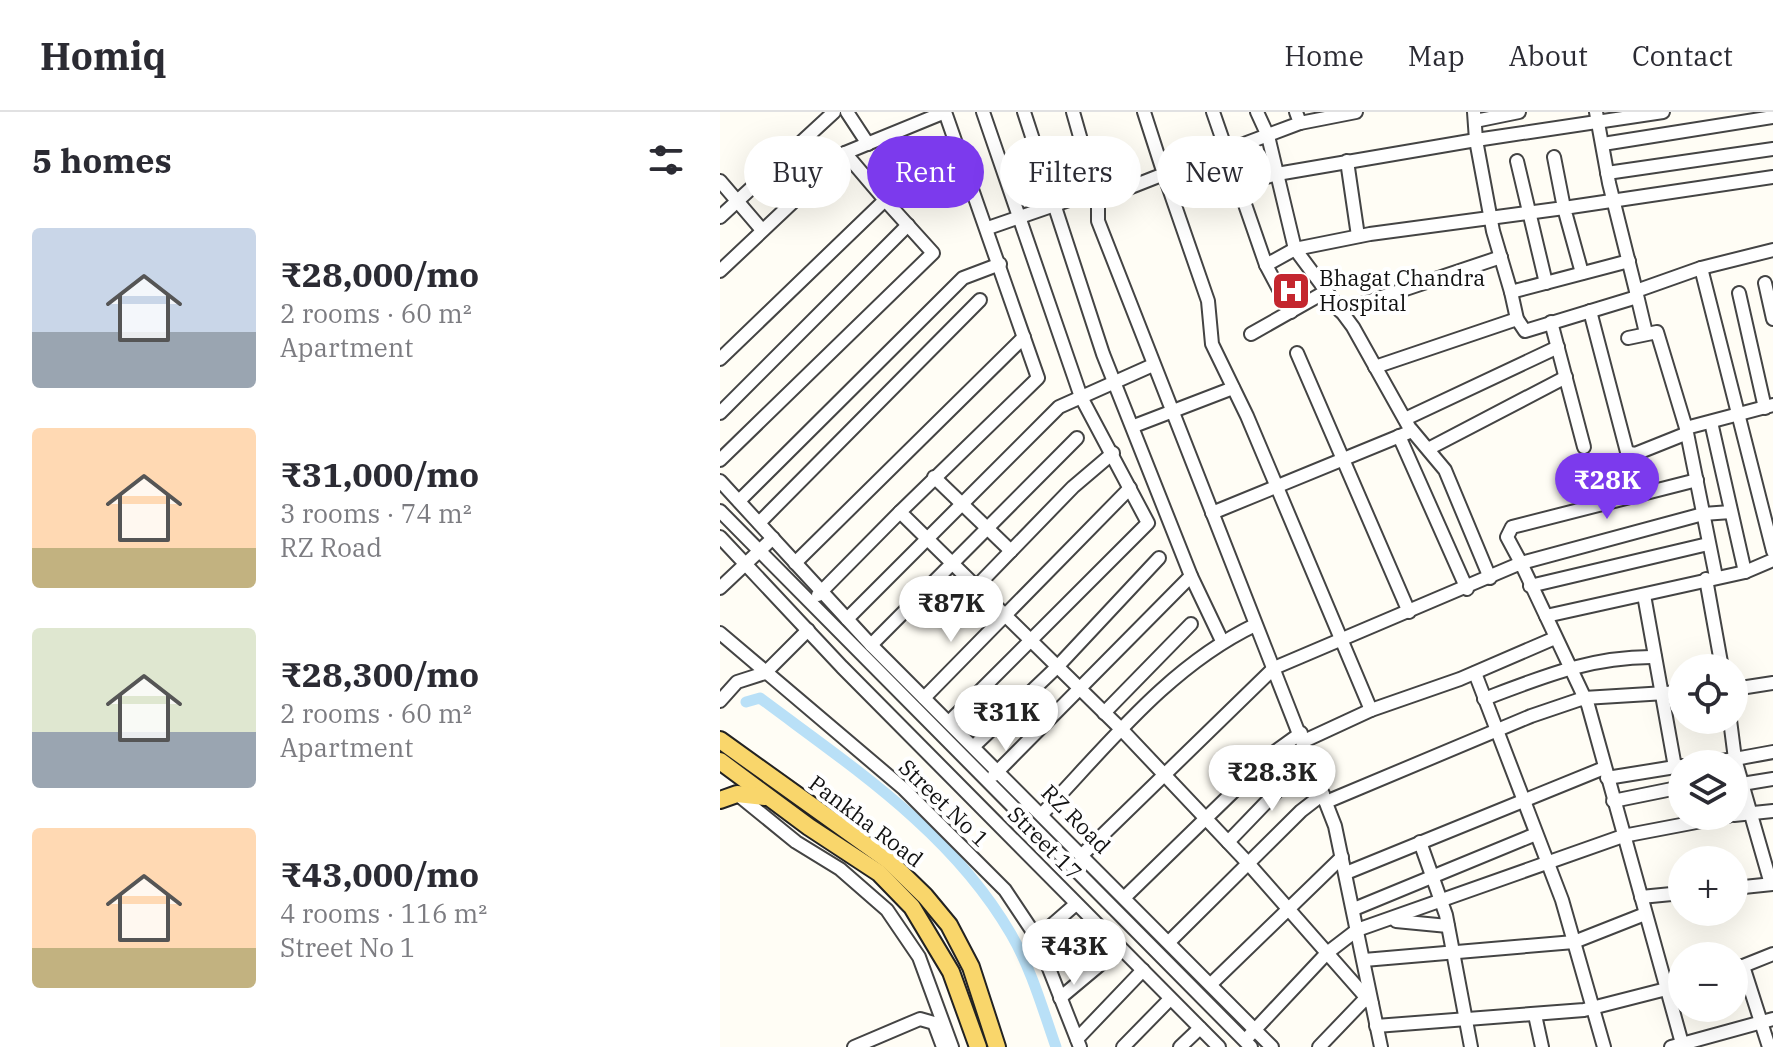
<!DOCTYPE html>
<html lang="en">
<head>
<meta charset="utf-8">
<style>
  body { margin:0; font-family:"IBM Plex Serif",serif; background:#f2f2f3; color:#2b2b33; height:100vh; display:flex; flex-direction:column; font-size:30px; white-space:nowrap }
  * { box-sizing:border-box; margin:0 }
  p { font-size:26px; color:#7c7c81 }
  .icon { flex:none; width:44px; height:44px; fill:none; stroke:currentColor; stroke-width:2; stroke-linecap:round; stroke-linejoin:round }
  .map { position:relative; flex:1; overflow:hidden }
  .details { display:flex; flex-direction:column; background:#fff; width:720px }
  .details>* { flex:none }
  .top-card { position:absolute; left:24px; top:24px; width:760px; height:72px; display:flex; gap:16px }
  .fabs { position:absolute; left:948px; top:542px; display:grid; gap:16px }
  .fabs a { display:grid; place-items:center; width:80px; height:80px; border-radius:50%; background:#fff; box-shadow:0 8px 32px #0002; font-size:40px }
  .price { position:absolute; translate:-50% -68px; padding:0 18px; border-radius:28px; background:#fff; color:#222; font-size:26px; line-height:52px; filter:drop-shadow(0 2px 4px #0008) }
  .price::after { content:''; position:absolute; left:50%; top:48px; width:24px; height:18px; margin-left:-12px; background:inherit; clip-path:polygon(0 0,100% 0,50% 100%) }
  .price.current { background:#7c3aed; color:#fff }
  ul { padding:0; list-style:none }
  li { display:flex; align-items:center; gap:24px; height:200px; padding:0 32px }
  li span { display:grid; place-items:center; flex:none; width:224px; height:160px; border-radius:8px; color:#555 }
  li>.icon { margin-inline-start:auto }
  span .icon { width:96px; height:96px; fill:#fffc; stroke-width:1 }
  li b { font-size:34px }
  h2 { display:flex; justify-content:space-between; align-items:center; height:96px; padding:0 32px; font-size:34px }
  .tag { padding:0 28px; border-radius:36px; background:#fff; box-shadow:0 8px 32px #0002; font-size:28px; line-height:72px }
  .tag.current { background:#7c3aed; color:#fff }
  header { display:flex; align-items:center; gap:48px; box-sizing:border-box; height:112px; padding:0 40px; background:#fff; border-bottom:2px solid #e1e1e2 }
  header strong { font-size:38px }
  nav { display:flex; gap:44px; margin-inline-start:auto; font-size:28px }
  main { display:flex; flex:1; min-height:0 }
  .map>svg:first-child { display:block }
</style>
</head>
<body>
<header>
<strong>Homiq</strong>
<nav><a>Home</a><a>Map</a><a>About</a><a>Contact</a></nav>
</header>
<main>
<section class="details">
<h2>5 homes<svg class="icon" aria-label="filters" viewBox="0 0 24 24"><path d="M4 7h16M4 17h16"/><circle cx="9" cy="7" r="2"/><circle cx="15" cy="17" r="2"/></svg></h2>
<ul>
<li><span style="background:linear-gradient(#c9d6e8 65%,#9aa5b1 0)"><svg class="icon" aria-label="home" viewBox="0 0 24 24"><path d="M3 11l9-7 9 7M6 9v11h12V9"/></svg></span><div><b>₹28,000/mo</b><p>2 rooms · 60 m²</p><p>Apartment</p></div></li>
<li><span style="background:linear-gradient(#ffd9b3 75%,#c2b280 0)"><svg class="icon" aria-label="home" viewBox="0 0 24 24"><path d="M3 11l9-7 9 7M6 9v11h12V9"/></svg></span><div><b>₹31,000/mo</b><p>3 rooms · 74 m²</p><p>RZ Road</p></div></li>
<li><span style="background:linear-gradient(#dfe7d0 65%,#9aa5b1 0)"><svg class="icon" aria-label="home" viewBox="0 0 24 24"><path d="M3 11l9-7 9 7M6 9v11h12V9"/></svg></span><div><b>₹28,300/mo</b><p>2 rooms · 60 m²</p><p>Apartment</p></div></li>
<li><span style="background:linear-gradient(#ffd9b3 75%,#c2b280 0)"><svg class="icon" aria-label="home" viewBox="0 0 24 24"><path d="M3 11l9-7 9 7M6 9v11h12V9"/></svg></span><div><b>₹43,000/mo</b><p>4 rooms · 116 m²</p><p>Street No 1</p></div></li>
</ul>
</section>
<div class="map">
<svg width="1053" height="935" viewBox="0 0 1053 935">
  <rect width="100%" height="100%" fill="#fffdf5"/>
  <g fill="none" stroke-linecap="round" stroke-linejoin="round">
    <path stroke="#b9e0f7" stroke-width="11" d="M26,590l14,-4c92,69 192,134 251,236 20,34 32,76 45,113"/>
    <defs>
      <g id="minor">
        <path d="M127,0l21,32"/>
        <path d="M225,0l93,266 -138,134 222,218 125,132 125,142"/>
        <path d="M304,0l79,242 88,222 31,65"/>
        <path d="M353,0l25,88v21l237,605 46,221"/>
        <path d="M493,0l53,153 25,47"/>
        <path d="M537,0l11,24 27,113 58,78 56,100 36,43 45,108"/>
        <path d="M576,0l4,11 -136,51 44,127 4,43 35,72 124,294 89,-31 95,-41"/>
        <path d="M754,0l2,28 187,-28"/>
        <path d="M876,0l13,71 27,108"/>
        <path d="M755,9l44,-9"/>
        <path d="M580,11l56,-11"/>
        <path d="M883,32l170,-27"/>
        <path d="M627,49l11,75"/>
        <path d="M797,49l29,122"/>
        <path d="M887,61l166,-24"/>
        <path d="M0,69l42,49"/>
        <path d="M518,73l39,-11 199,-34 17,91 18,61 118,-31"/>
        <path d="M378,88l66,-26 -20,-62"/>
        <path d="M0,105l114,-105"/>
        <path d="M268,116l107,-37"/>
        <path d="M546,153l29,-16 75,-15 194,-26 -10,-51"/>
        <path d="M981,156l72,283"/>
        <path d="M0,159l125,-118 100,-41"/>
        <path d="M862,161l-18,-65 209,-31"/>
        <path d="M1045,171l8,36"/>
        <path d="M791,180l6,27 8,12 112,-34"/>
        <path d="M1019,181l26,115"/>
        <path d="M620,199l161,-54"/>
        <path d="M870,199l37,141 8,2 50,-20"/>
        <path d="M831,210l33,125"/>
        <path d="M926,221l-10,-42 65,-23 72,-18"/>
        <path d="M531,222l74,-42"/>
        <path d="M908,226l29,-6 29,96"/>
        <path d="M577,241l112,259"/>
        <path d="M0,247l165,-159 -40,-47"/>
        <path d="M655,255l142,-48"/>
        <path d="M0,301l188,-188"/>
        <path d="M685,307l153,-72"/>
        <path d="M991,310l34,150"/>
        <path d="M414,314l99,-38"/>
        <path d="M679,324l68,153"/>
        <path d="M710,336l136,-71"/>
        <path d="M0,348l213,-207 -48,-53"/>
        <path d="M214,365l77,74"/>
        <path d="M977,368l-185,47 -5,10 14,26 182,-49 28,-2"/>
        <path d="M0,369l151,164 401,402"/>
        <path d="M19,389l224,-223 37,-14"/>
        <path d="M0,399l531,536"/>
        <path d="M492,401l200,-82"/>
        <path d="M39,411l221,-223"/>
        <path d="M0,425l122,130 377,380"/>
        <path d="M75,451l229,-226"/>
        <path d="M996,465l-30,-149 87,-23"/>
        <path d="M986,467l16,89"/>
        <path d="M257,474l96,-99 40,-34"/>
        <path d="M810,474l178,-42"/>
        <path d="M0,476l53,-50"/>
        <path d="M98,483l82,-83"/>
        <path d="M924,483l31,172 7,-1"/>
        <path d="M826,504l199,-44 28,-12"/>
        <path d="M127,507l212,-212 94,-42"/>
        <path d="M0,521l184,156 101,101 32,48 43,109"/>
        <path d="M151,533l206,-207"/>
        <path d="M755,561l87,227 42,147"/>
        <path d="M1014,577l39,-6"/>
        <path d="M204,586l206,-210"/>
        <path d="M764,587c58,-22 108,-43 171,-42"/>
        <path d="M0,589l17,-19 28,-9 43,-43"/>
        <path d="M384,601l87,-89"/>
        <path d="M1010,608l5,39 38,-7"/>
        <path d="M229,610l199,-199 -67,-126 -98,-285"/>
        <path d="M584,629l67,-31"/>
        <path d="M254,634l84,-80 101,-108"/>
        <path d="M979,652l36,-5 36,125"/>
        <path d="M274,663l197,-199"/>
        <path d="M887,666l68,-11"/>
        <path d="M1022,672l31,-5"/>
        <path d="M17,682l59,48 44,27 47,41 32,47 33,90"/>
        <path d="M893,689l69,-14"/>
        <path d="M606,690l205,-86 53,-18 98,-6"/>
        <path d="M322,702c65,-68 127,-148 213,-189"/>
        <path d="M1014,703l39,-4"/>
        <path d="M508,730l52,-54 32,-26"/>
        <path d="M700,730l26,73 25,132"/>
        <path d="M363,742l191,-186 247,-105 67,142 95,342"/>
        <path d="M626,761l258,-105"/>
        <path d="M1014,776l39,-4"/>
        <path d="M405,785l147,-143 29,-21"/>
        <path d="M921,785l41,-4"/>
        <path d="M634,797l182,-75"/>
        <path d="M676,809l52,5"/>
        <path d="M317,826l39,-34"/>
        <path d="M449,830l132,-131 22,-17"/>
        <path d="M644,848l210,-18 71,-28"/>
        <path d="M1023,854l30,-12"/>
        <path d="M1014,856l9,-2 26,81"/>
        <path d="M491,872l131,-127"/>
        <path d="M340,886l49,-41"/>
        <path d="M815,903l7,32"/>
        <path d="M656,914l208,-16 98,-25"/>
        <path d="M529,924l78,-83 30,-23 266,-94 105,-20"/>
        <path d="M357,927l66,-69"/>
        <path d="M134,935l66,-28 14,4 9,24"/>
        <path d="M403,935l47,-48"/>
        <path d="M460,935l20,-19"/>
        <path d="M599,935l47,-49"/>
        <path d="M951,935l102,-28"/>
      </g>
      <g id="major">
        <path d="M0,628l169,121 36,35 24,29 22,42 26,80"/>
        <path d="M0,649l89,66 70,46 33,34 39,65 27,75"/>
        <path d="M0,688l17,-6 28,3"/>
      </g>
    </defs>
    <use href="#minor" stroke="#444" stroke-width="16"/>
    <use href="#major" stroke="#222" stroke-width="20"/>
    <use href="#minor" stroke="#fff" stroke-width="12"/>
    <use href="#major" stroke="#f9d66b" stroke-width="16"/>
  </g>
  <defs>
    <symbol id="hospital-square" viewBox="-11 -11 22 22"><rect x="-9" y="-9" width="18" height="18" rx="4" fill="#c4262e" stroke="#fff"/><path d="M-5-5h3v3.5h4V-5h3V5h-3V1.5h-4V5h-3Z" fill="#fff"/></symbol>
  </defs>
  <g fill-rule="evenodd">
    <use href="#hospital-square" x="549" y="157" width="44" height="44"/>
  </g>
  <g text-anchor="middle" stroke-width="8" stroke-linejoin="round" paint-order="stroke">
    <g font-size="22" fill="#111" stroke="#fff" text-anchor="start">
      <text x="599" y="174">Bhagat Chandra<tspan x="599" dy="25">Hospital</tspan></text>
    </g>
    <g font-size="22" fill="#111" stroke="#fff">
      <text transform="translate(224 691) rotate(44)" y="8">Street No 1</text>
      <text transform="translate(356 707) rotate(45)" y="8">RZ Road</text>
      <text transform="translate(146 709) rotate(37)" y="8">Pankha Road</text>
      <text transform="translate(325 731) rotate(45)" y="8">Street 17</text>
    </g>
  </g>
</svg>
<div class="fabs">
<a><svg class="icon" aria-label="locate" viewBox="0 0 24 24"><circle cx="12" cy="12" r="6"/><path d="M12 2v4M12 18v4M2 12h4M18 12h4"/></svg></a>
<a><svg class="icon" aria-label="layers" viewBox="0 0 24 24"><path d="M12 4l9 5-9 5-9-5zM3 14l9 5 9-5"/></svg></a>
<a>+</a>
<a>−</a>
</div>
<b class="price current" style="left:887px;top:409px">₹28K</b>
<b class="price" style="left:231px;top:532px">₹87K</b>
<b class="price" style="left:286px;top:641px">₹31K</b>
<b class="price" style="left:552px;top:701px">₹28.3K</b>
<b class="price" style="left:354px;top:875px">₹43K</b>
<div class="top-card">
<a class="tag">Buy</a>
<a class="tag current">Rent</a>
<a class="tag">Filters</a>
<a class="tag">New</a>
</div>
</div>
</main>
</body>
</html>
